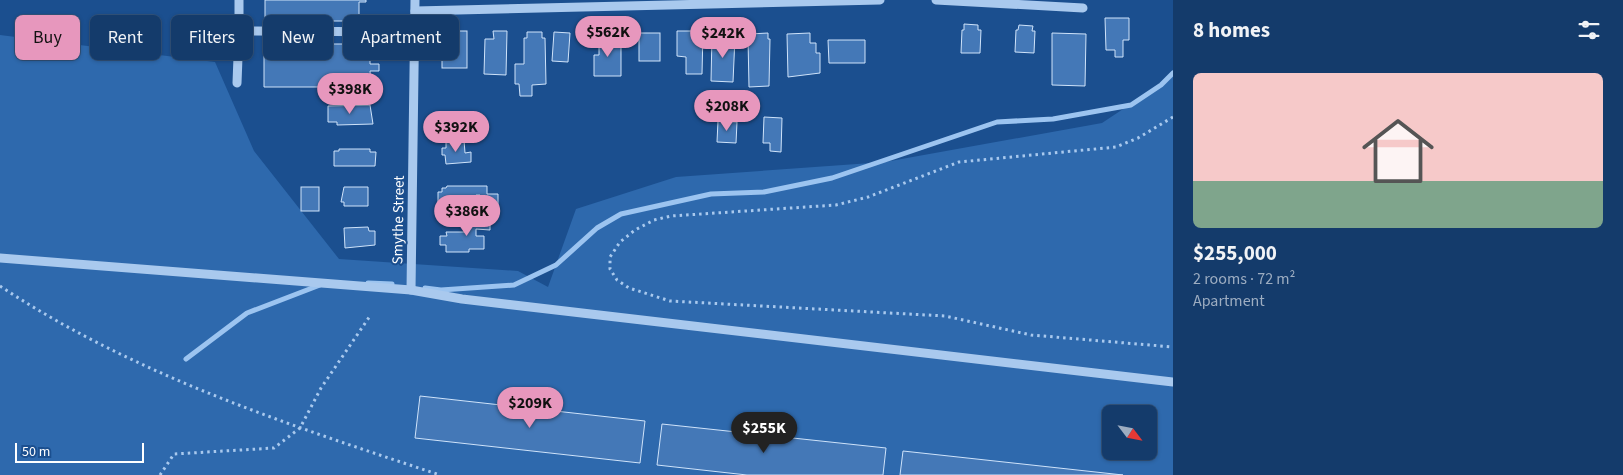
<!DOCTYPE html>
<html lang="en">
<head>
<meta charset="utf-8">
<style>
  body { margin:0; font-family:"Source Sans 3",sans-serif; background:#1d4271; color:#f1f3f6; height:100vh; display:flex; flex-direction:column; font-size:19px; white-space:nowrap }
  * { box-sizing:border-box; margin:0 }
  p { font-size:16px; color:#9dadc1 }
  .icon { flex:none; width:28px; height:28px; fill:none; stroke:currentColor; stroke-width:2; stroke-linecap:round; stroke-linejoin:round }
  .map { position:relative; flex:1; overflow:hidden }
  .drawer { display:flex; flex-direction:column; background:#143b6b; width:450px }
  .drawer>* { flex:none }
  .guide { position:absolute; left:15px; top:15px; width:475px; height:45px; display:flex; gap:10px }
  .needle { width:32px; rotate:122deg }
  .tools { position:absolute; left:1102px; top:405px; display:grid; gap:10px }
  .tools a { display:grid; place-items:center; width:55px; height:55px; border-radius:8px; background:#143b6b; box-shadow:0 1px 4px #0004,0 0 0 1px #33557e; font-size:25px }
  .scale { position:absolute; left:15px; bottom:12px; width:129px; box-sizing:border-box; padding-left:5px; border:2px solid #fff; border-top:0; font-size:14px; line-height:18px; white-space:nowrap; color:#fff; -webkit-text-stroke:4px #1b4f8f; paint-order:stroke }
  .price { position:absolute; translate:-50% -42px; padding:0 11px; border-radius:18px; background:#e797bd; color:#111; font-size:16px; line-height:32px; filter:drop-shadow(0 1px 2px #0008) }
  .price::after { content:''; position:absolute; left:50%; top:30px; width:15px; height:11px; margin-left:-8px; background:inherit; clip-path:polygon(0 0,100% 0,50% 100%) }
  .price.selected { background:#222; color:#fff }
  ul { padding:0; list-style:none }
  li { display:grid; align-content:center; gap:10px; height:265px; padding:0 20px }
  li+li { border-top:1px solid #33557e }
  li span { display:grid; place-items:center; height:155px; border-radius:8px; color:#555 }
  li>.icon { margin-inline-start:auto }
  span .icon { width:90px; height:90px; fill:#fffc; stroke-width:1 }
  li b { font-size:21px }
  h2 { display:flex; justify-content:space-between; align-items:center; height:60px; padding:0 20px; font-size:21px }
  .tag { padding:0 18px; border-radius:8px; background:#143b6b; box-shadow:0 1px 4px #0004,0 0 0 1px #33557e; font-size:18px; line-height:45px }
  .tag.selected { background:#e797bd; color:#111 }
  main { display:flex; flex:1; min-height:0 }
  .map>svg:first-child { display:block }
</style>
</head>
<body>
<main>
<div class="map">
<svg width="1173" height="475" viewBox="0 0 1173 475">
  <rect width="100%" height="100%" fill="#1b4f8f"/>
  <path fill="#2e69ad" fill-rule="evenodd" d="M0,35l215,27 39,89 85,108 179,12 30,16 28,-78 100,-32 209,-15 217,-39 71,-47v399h-1173zM1111,414h38v37h-38z"/>
  <g fill="none" stroke-linecap="round" stroke-linejoin="round">
    <g stroke="#9cc4f0" stroke-width="5">
      <path d="M368,283l24,1"/>
      <path d="M425,288l16,2 73,-5 42,-20 41,-37 24,-14 90,-20 53,-2 68,-14 165,-56 56,-3 78,-14 30,-20 12,-12"/>
      <path d="M186,359l61,-46 73,-28"/>
    </g>
  </g>
  <g fill="#4478b7" stroke="#cfe3fa">
    <path d="M265,0h101v2h-7v19h-94z"/>
    <path d="M1105,18h24v22h-6v17h-8v-7h-9z"/>
    <path d="M964,24l14,1v5h3l-1,23h-19l1,-23h2z"/>
    <path d="M1019,25l14,1 -1,5h3l-1,22 -19,-1 1,-22h2z"/>
    <rect x="442" y="31" width="25" height="37"/>
    <path d="M493,31h14l-1,44 -22,-1 1,-35h9z"/>
    <path d="M677,31h26l-1,43h-16v-17l-9,-1z"/>
    <path d="M527,32h15v6h3l1,46 -14,1v11h-12l-1,-12h-4v-20h9v-26h3z"/>
    <path d="M554,32l16,1 -2,29 -16,-1z"/>
    <rect x="639" y="33" width="21" height="28"/>
    <path d="M768,33v6h2l-1,47 -20,1 -1,-48h2v-5z"/>
    <path d="M810,33v10h6v10h4v20l-32,4 -1,-43z"/>
    <path d="M1052,33l34,1 -1,52 -33,-1z"/>
    <path d="M712,36l23,1 -2,45 -22,-1z"/>
    <path d="M599,38h22v38h-27v-21h5z"/>
    <path d="M828,40h37v23h-36z"/>
    <path d="M264,44h106v20h9v7h-9l1,16h-107z"/>
    <path d="M370,105l3,19 -36,1v-3h-9v-16z"/>
    <path d="M764,117l18,1 -1,34 -11,-1v-8h-7z"/>
    <path d="M718,121l19,1 -1,21 -19,-1z"/>
    <path d="M464,140l1,13 6,-1v10l-25,2 -1,-9h-3v-7h4v-7z"/>
    <path d="M339,149h31v3h6l-1,14h-41v-15h5z"/>
    <path d="M447,186h40v8h11v19h-18v-18h-4v12h-35v-4h-3v-11h4v-4h4z"/>
    <rect x="301" y="187" width="18" height="24"/>
    <path d="M344,187h24v19h-24v-4h-3z"/>
    <path d="M468,217h22v13l-14,-1v7h8v13h-15v3h-23v-7h-6v-9h7l-1,-4h22z"/>
    <path d="M368,227l1,4h6v14l-30,3 -1,-20z"/>
    <path d="M420,396l225,25 -5,42 -225,-25z"/>
    <path d="M662,424l224,24 -3,27h-136l-90,-10z"/>
    <path d="M903,451l220,24h-223z"/>
  </g>
  <g fill="none" stroke-linecap="round" stroke-linejoin="round">
    <g stroke="#a9c9ee" stroke-width="3" stroke-dasharray="2.5 4" stroke-linecap="butt">
      <path d="M1173,117l-35,21 -22,9 -157,15 -91,35 -32,8 -165,11 -17,4 -19,10 -15,12 -10,15v12l7,11 12,8 41,13 275,15 86,19 142,12"/>
      <path d="M0,286c134,89 289,139 440,189"/>
      <path d="M160,475l14,-21 100,-6 26,-20 21,-40 49,-72"/>
    </g>
    <g stroke="#a9c9ee" stroke-width="9">
      <path d="M239,0v31l175,1"/>
      <path d="M936,0l147,8"/>
      <path d="M415,11l465,-11"/>
      <path d="M237,83l2,-52"/>
      <path d="M0,258l411,32 51,9 711,83"/>
      <path d="M411,290l4,-290"/>
    </g>
  </g>
  <g text-anchor="middle" stroke-width="4" stroke-linejoin="round" paint-order="stroke">
    <g font-size="15" fill="#fff" stroke="#1b4f8f">
      <text transform="translate(398 220) rotate(-89)" y="5">Smythe Street</text>
    </g>
  </g>
</svg>
<div class="tools">
<a><svg class="needle" viewBox="-14 -14 28 28"><path d="M0-13l5 13h-10z" fill="#e53935"/><path d="M0 13l5-13h-10z" fill="#9dadc1"/></svg></a>
</div>
<div class="scale">50 m</div>
<b class="price" style="left:608px;top:58px">$562K</b>
<b class="price" style="left:723px;top:59px">$242K</b>
<b class="price" style="left:350px;top:115px">$398K</b>
<b class="price" style="left:727px;top:132px">$208K</b>
<b class="price" style="left:456px;top:153px">$392K</b>
<b class="price" style="left:467px;top:237px">$386K</b>
<b class="price" style="left:530px;top:429px">$209K</b>
<b class="price selected" style="left:764px;top:454px">$255K</b>
<div class="guide">
<a class="tag selected">Buy</a>
<a class="tag">Rent</a>
<a class="tag">Filters</a>
<a class="tag">New</a>
<a class="tag">Apartment</a>
</div>
</div>
<section class="drawer">
<h2>8 homes<svg class="icon" aria-label="filters" viewBox="0 0 24 24"><path d="M4 7h16M4 17h16"/><circle cx="9" cy="7" r="2"/><circle cx="15" cy="17" r="2"/></svg></h2>
<ul>
<li><span style="background:linear-gradient(#f6c9c9 70%,#7fa58c 0)"><svg class="icon" aria-label="home" viewBox="0 0 24 24"><path d="M3 11l9-7 9 7M6 9v11h12V9"/></svg></span><div><b>$255,000</b><p>2 rooms · 72 m²</p><p>Apartment</p></div></li>
</ul>
</section>
</main>
</body>
</html>
